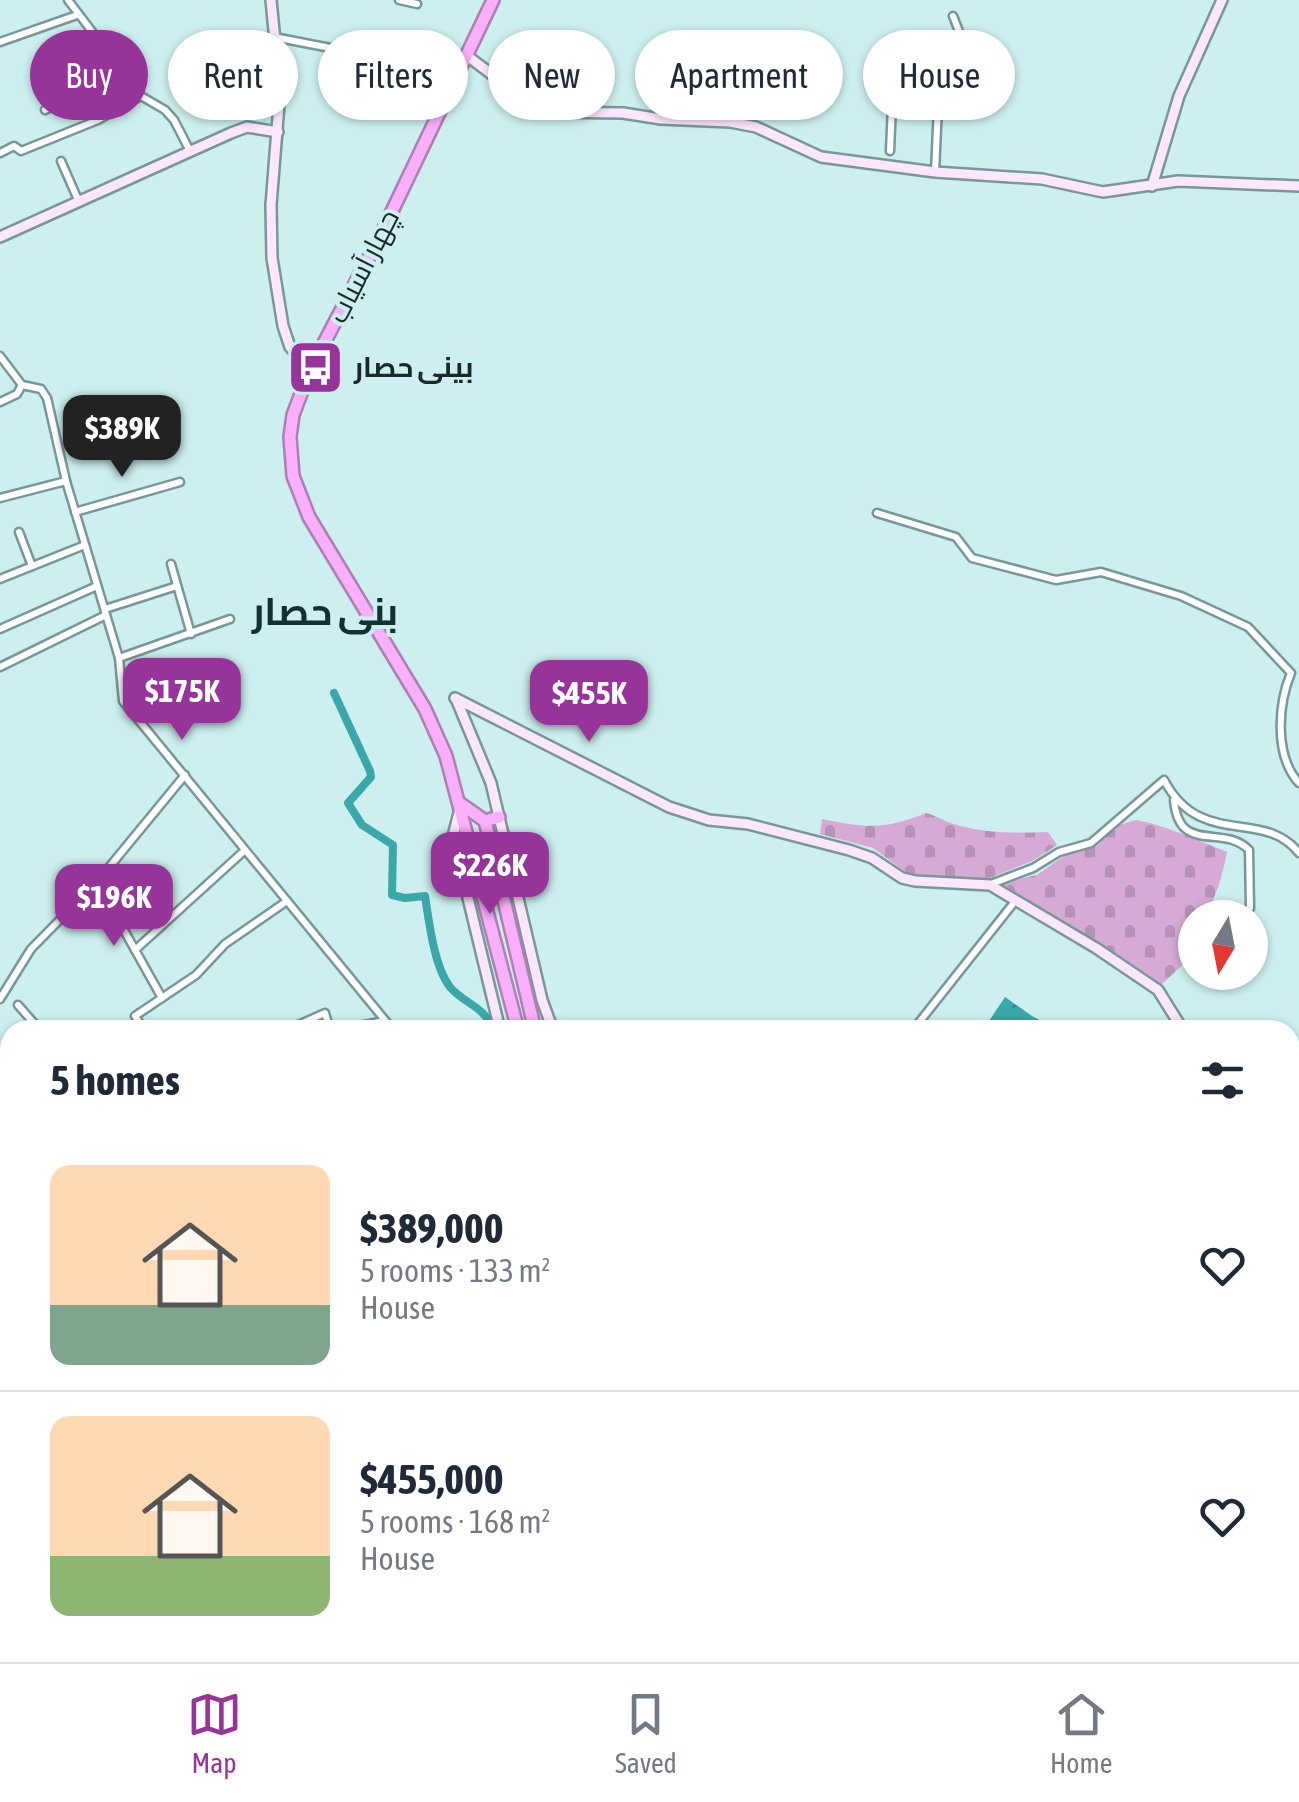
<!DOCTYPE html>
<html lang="en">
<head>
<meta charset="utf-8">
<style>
  body { margin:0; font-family:"Asap Condensed",Cairo,sans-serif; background:#f6f6f7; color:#1f2937; height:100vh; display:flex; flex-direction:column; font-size:38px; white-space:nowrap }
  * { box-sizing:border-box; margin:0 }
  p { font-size:32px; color:#747a83 }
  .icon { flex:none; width:55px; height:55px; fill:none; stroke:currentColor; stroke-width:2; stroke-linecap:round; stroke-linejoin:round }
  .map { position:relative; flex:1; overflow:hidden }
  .sheet { position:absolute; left:0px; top:1020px; width:1300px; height:642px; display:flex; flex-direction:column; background:#fff; border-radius:30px 30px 0 0; box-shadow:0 2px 8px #0004 }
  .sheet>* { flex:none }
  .hud { position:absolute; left:30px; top:30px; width:1240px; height:90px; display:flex; gap:20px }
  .needle { width:65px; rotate:190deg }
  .fabs { position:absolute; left:1178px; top:900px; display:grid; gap:20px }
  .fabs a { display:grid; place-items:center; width:90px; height:90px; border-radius:50%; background:#fff; box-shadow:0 2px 8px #0004; font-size:50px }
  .price { position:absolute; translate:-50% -85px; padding:0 22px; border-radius:20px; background:#97349a; color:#fff; font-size:32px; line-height:65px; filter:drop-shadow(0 2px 5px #0008) }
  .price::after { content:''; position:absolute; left:50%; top:60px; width:30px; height:22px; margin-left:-15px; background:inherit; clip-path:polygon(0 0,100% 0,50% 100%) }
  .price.active { background:#222; color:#fff }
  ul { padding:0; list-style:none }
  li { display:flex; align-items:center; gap:30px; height:250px; padding:0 50px }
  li+li { border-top:2px solid #e0e1e3 }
  li span { display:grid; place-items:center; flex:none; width:280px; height:200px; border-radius:20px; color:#555 }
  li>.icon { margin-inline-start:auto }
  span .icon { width:120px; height:120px; fill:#fffc; stroke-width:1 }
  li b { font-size:42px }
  h2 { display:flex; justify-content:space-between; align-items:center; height:120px; padding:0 50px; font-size:42px }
  .tag { padding:0 35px; border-radius:45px; background:#fff; box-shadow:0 2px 8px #0004; font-size:35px; line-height:90px }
  .tag.active { background:#97349a; color:#fff }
  .tab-bar { display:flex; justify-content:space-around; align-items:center; height:140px; border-top:2px solid #e0e1e3; background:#fff; font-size:28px; color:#747a83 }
  .tab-bar a { display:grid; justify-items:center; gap:5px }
  .tab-bar .active { color:#97349a }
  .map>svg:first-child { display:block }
</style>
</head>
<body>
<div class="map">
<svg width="1299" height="1662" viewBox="0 0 1299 1662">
  <defs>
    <pattern id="cemetery-stones" width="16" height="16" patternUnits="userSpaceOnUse" patternTransform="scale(2.5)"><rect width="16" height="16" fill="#d6aad5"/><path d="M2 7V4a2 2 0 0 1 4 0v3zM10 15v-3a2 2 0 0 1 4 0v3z" fill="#b792b7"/></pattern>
    <pattern id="water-ripples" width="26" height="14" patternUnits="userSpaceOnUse" patternTransform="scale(2.5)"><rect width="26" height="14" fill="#3ba7a9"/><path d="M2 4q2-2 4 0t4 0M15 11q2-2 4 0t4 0" fill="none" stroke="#31888a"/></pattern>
  </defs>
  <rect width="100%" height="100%" fill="#cdefef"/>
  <g fill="url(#cemetery-stones)">
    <path d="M926,813c12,3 19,9 31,12 31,9 59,8 91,7l9,13 -23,15 -51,21 -75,-7 -35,-26 -53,-14 2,-15c43,9 63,11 104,-6z"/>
    <path d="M1136,820c31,6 61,20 91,32 -5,24 -10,44 -23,65l-9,1c0,15 -6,27 -7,42l-27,25 -160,-102 36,-8 28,-20 32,-9 18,-20z"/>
  </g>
  <g fill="url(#water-ripples)">
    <path d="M1005,997l27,19 27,14h-76z"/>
    <path d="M1299,1169v493h-234l-5,-9 230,-1v-479h7z"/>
  </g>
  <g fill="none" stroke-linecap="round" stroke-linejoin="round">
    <path stroke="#3ba7a9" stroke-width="8" d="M334,693l36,78 1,6 -23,26 14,22 31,20 -1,50 13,3 20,-2c4,25 9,71 25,91 14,17 35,19 43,43"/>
    <defs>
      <g id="street">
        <path d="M68,0l73,96 24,14 9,10 16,31"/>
        <path d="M399,0l18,4"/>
        <path d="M274,37l118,23"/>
        <path d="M0,42l77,-27"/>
        <path d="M45,110l76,-38"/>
        <path d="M890,151l3,-69 24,-2 10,-15 13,-3"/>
        <path d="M0,153l14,-7 7,5 77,-31 43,-24"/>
        <path d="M61,161l18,41"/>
        <path d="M935,172l5,-110h31l-18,-46"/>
        <path d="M0,356l22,29 19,4 6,9 19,83 53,177 4,43 270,329"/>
        <path d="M0,402l17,-8 5,-9"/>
        <path d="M0,498l66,-17"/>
        <path d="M75,512l105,-30"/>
        <path d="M877,513l79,24 16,21 84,22 45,-8 80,24 67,31 43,46c-13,31 -17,83 8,110"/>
        <path d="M19,532l13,34"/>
        <path d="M171,564l20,70"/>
        <path d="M0,579l85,-34"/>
        <path d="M105,609l72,-23"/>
        <path d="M0,629l97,-43"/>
        <path d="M119,658l111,-39"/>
        <path d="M0,667l106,-52"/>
        <path d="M1174,800c5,56 49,23 75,50l1,58"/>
        <path d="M97,882l65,116"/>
        <path d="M991,884l42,-16 26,-16 32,-9 73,-63c37,70 99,27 135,73"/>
        <path d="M135,950l109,-99"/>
        <path d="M0,999l31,-50 66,-67 88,-107"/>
        <path d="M18,1005l22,25"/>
        <path d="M144,1030l-9,-14 61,-41 29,-31 62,-43"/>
        <path d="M287,1030l38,-17 5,17"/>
        <path d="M339,1030l45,-9"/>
        <path d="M913,1030l103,-130"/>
        <path d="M1290,1102l9,1"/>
        <path d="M0,1169l10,-6"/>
        <path d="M0,1367l10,4"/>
        <path d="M0,1432l10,-42"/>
        <path d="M64,1652l-2,4 4,6"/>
        <path d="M255,1652l9,10"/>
        <path d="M308,1652l8,10"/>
        <path d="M487,1652l5,10"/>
        <path d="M638,1652l3,8"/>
        <path d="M119,1659l6,3"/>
        <path d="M189,1662l11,-10"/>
        <path d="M330,1662l20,-10"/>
        <path d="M665,1662l19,-10"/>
      </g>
      <g id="secondary">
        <path d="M271,0l9,92 -9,113 1,53 11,68 7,21 20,23"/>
        <path d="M466,55l76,57 81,1 38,6 69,3 26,5 65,30 114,15 107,7 61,13 75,-11 121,5"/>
        <path d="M1152,186l27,-90 43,-96"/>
        <path d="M0,237l231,-104 16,-6 31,5"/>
        <path d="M455,698l214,109 40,13 39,4 101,26 23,8 30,20 13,3 75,4 106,63 62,42 25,40"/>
        <path d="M457,701l34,82 51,217 11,30"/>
        <path d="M460,809l-7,27 47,194"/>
        <path d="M1290,1065h9"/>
        <path d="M810,1652l5,10"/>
        <path d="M868,1652l5,10"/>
      </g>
      <g id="highway">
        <path d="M493,0l-109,228 -74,142 -17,45 -3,22 3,39 16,41 116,192 21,47 72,274"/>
        <path d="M461,804l24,17 50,209"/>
        <path d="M485,821l14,-4"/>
        <path d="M830,1652l5,10"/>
        <path d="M848,1652l5,10"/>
      </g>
    </defs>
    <use href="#street" stroke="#789898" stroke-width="11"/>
    <use href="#secondary" stroke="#789898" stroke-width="14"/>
    <use href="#highway" stroke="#ac80b0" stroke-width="16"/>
    <use href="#street" stroke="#fff" stroke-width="6"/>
    <use href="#secondary" stroke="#fee7fe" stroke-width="9"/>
    <use href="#highway" stroke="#faaffa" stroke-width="11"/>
  </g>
  <defs>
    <symbol id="bus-square" viewBox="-11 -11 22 22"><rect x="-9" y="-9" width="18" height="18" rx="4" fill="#97349a" stroke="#cdefef"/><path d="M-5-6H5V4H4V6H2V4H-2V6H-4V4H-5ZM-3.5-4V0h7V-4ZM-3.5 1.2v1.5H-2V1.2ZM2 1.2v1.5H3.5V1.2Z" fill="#fff"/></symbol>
  </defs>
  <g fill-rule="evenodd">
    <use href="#bus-square" x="284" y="336" width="63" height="63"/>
  </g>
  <g text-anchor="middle" stroke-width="8" stroke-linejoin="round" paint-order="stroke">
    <g font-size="28" fill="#1b2828" stroke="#cdefef">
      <text transform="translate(363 266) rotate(-63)" y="10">چهار آسیاب</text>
    </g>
    <g font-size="28" font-weight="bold" fill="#1b2828" stroke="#cdefef" text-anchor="start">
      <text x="354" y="377">بینی حصار</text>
    </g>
    <g font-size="38" font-weight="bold" fill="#133131" stroke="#cdefef">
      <text x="325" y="625">بنی حصار</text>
    </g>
  </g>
</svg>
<div class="fabs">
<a><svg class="needle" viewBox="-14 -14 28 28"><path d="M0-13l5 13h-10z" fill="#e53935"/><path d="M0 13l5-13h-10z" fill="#747a83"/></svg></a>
</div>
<b class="price active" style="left:122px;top:480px">$389K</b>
<b class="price" style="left:182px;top:743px">$175K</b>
<b class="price" style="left:589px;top:745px">$455K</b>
<b class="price" style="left:490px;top:917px">$226K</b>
<b class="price" style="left:114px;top:949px">$196K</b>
<div class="hud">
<a class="tag active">Buy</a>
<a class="tag">Rent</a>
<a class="tag">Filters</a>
<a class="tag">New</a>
<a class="tag">Apartment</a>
<a class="tag">House</a>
</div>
<section class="sheet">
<h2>5 homes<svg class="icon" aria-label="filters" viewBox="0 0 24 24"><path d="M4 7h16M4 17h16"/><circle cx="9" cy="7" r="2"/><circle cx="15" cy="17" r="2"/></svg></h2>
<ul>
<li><span style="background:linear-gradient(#ffd9b3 70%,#7fa58c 0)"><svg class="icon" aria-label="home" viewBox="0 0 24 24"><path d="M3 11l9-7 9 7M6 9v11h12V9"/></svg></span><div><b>$389,000</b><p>5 rooms · 133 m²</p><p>House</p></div><svg class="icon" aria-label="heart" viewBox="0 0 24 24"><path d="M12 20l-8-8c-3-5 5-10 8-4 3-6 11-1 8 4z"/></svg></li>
<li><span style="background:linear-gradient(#ffd9b3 70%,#8fb573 0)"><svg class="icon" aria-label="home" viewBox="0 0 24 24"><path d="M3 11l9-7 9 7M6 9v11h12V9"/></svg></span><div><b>$455,000</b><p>5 rooms · 168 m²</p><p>House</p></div><svg class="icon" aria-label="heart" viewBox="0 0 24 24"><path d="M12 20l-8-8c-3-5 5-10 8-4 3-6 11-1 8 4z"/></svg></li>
</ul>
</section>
</div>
<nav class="tab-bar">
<a class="active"><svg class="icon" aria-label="map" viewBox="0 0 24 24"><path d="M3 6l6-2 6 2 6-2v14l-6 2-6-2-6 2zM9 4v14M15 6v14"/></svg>Map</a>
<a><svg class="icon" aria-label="saved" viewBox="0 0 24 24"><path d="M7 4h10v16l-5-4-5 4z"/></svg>Saved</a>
<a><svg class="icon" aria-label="home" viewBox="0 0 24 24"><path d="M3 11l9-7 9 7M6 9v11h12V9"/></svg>Home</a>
</nav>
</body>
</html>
